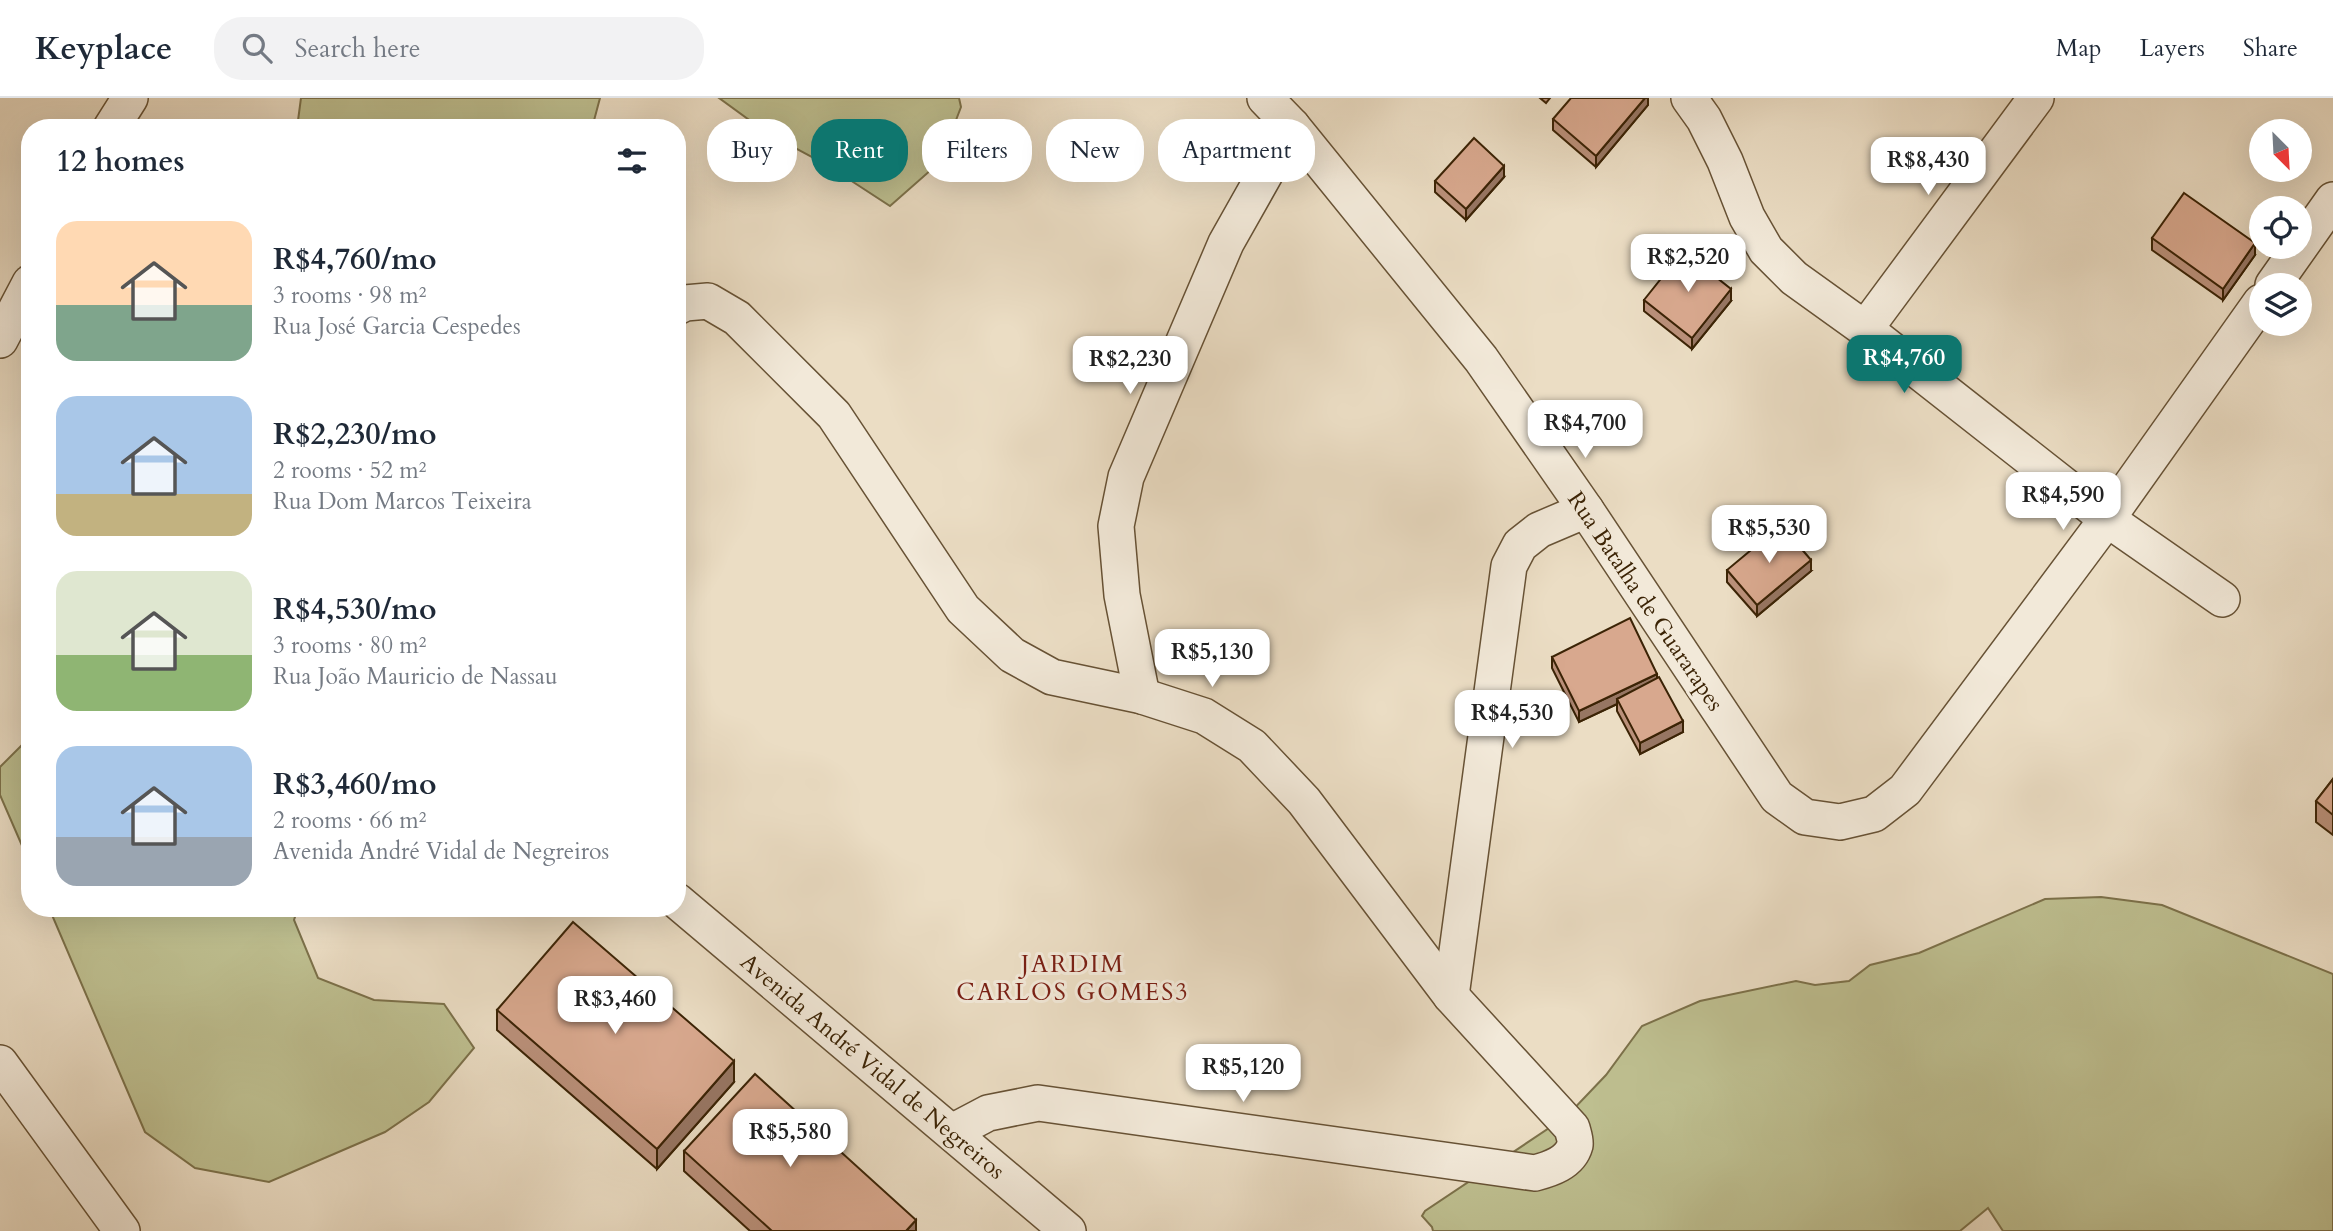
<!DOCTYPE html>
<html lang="en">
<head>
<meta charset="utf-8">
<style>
  body { margin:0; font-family:Cardo,serif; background:#f2f2f3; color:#1f2937; height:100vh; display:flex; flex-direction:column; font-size:26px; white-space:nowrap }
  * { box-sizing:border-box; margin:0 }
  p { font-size:23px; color:#747a83 }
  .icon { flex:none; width:38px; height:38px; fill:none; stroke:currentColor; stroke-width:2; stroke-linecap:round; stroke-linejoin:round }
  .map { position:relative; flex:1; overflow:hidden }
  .drawer { position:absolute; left:21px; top:21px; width:665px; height:798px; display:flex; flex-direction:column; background:#fff; border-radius:28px; box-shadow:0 7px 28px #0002 }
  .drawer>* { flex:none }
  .guide { position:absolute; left:707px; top:21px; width:665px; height:63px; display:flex; gap:14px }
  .needle { width:46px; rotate:156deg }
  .controls { position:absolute; left:2249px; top:21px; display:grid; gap:14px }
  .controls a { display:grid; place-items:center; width:63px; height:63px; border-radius:50%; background:#fff; box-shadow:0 7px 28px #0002; font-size:35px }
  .price { position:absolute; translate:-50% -60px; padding:0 16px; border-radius:14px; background:#fff; color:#222; font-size:23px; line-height:46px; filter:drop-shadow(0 2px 4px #0008) }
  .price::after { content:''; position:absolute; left:50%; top:42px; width:21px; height:16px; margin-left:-10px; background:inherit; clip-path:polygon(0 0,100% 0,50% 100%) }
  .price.selected { background:#0f766e; color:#fff }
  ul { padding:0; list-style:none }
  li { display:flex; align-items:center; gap:21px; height:175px; padding:0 35px }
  li span { display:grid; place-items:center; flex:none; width:196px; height:140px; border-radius:21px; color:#555 }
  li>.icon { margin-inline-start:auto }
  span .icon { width:84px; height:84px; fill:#fffc; stroke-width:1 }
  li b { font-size:30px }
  h2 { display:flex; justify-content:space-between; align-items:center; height:84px; padding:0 35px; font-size:30px }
  .pill { padding:0 24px; border-radius:28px; background:#fff; box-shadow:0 7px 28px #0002; font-size:24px; line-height:63px }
  .pill.selected { background:#0f766e; color:#fff }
  header { display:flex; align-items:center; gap:42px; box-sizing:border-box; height:98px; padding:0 35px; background:#fff; border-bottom:2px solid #e0e1e3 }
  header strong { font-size:33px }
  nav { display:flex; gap:38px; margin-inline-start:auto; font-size:24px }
  .search { width:490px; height:63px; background:#f2f2f3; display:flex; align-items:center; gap:18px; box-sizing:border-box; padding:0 24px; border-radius:28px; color:#747a83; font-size:26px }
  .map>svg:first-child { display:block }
</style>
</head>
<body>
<header>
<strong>Keyplace</strong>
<div class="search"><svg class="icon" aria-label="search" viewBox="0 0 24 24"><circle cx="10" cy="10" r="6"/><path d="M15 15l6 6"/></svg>Search here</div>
<nav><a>Map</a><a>Layers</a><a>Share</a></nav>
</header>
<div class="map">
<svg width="2333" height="1133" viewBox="0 0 2333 1133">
  <rect width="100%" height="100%" fill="#ebddc4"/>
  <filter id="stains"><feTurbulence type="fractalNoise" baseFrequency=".00286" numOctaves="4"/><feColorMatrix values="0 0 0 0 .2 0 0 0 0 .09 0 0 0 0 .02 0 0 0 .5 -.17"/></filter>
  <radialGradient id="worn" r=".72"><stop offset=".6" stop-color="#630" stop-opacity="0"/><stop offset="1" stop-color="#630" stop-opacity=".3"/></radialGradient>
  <g fill="#bebf90" stroke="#7c714a" stroke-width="2">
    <path d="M301,0h299l-8,30h-295z"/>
    <path d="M719,0h240l2,9 -21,55 -50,44 -63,-41 -60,-32z"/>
    <path d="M30,639v127l-30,-69v-28z"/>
    <path d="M2101,799l61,8 171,69v257h-330l-15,-23 -28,23h-527l-1,-4 -10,-11 3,-5 142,-95 39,-41 36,-49 58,-25 96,-20 19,4 34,-4 21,-16 49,-12 126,-54z"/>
    <path d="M49,810h249l-4,12 24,58 56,22 70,4 30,44 -45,54 -44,30 -116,50 -74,-14 -50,-36z"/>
  </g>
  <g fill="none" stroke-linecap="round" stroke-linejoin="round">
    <defs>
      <g id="minor">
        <path d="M1265,0l27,28 189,233 105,151 191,287 28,20 35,5 34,-8 31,-24 202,-271 154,-217"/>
        <path d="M1689,0l15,21 21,42 22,56 19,33 28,28 71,51 242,190 115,80"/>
        <path d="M111,30l19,-30"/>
        <path d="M2273,187l60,-85"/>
        <path d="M677,209l8,-4 23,-2 29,17 97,97 129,194 49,46 40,22 90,19 62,20 48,30 52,55 147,195 121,132c1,5 4,12 3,17 -5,18 -25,24 -40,28l-497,-70 -50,10 -36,19"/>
        <path d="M1865,231l171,-231"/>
        <path d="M0,242l30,-57"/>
        <path d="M1142,598l-20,-101 -6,-69 10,-49 100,-234 66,-117"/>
        <path d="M677,803l391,330"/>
        <path d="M1451,898l58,-430 11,-21 19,-15 47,-20"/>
        <path d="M0,965l122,168"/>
      </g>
    </defs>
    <use href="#minor" stroke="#675235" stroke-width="38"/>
    <use href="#minor" stroke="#f2e9d9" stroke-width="35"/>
  </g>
  <g fill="#ba907a" stroke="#3b2305" stroke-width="2">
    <path d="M1540,0h10l-4,5z"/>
    <path d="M1648,0v7l-52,62 -43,-37v-11z"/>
    <path d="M1504,79l-38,43 -31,-28v-11z"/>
    <path d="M2152,140l103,17 -32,45 -71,-50z"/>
    <path d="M1644,202l87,1 -39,48 -48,-38z"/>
    <path d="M1727,472l84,1 -54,45 -30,-34z"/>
    <path d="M1552,559l105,21 26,54 -43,22 -23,-43v-7l-38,18 -27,-54z"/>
    <path d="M2333,681v56l-17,-13v-21z"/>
    <path d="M497,912l237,72 -77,87 -160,-139z"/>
    <path d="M684,1053l232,80h-166l-66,-60z"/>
  </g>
  <g fill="#977663" stroke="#3b2305" stroke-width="2">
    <path d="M1645,0h3v7l-52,62v-11z"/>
    <path d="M1504,68v11l-38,43v-11z"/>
    <path d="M2255,145v12l-32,45v-11z"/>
    <path d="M1731,191v12l-39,48v-11z"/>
    <path d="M1811,462v11l-54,45v-11z"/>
    <path d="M1657,576v11l-40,14v5l-38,18v-11z"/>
    <path d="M1683,623v11l-43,22v-11z"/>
    <path d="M734,963v21l-77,87v-20z"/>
    <path d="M916,1122v11h-10z"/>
  </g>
  <g fill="#d8a88e" stroke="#3b2305" stroke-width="2">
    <path d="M1571,0h74l-49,58 -43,-37z"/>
    <path d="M1474,40l30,28 -38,43 -31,-28z"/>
    <path d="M2184,95l71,50 -32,46 -71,-51z"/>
    <path d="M1683,153l48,38 -39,49 -48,-38z"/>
    <path d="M1781,427l30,35 -54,45 -30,-35z"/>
    <path d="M1630,520l27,56 -78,37 -27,-54z"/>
    <path d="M1659,579l24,44 -43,22 -23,-44z"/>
    <path d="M2333,681v36l-17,-14z"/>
    <path d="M573,824l161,139 -77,88 -160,-139z"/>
    <path d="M755,976l161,146 -10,11h-134l-88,-80z"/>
  </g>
  <g text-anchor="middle" stroke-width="6" stroke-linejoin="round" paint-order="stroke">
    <g font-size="23" fill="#3b2305" stroke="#f2e9d9">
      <text transform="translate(1646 503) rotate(56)" y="8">Rua Batalha de Guararapes</text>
      <text transform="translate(873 968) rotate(40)" y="8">Avenida André Vidal de Negreiros</text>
    </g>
    <g font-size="24" letter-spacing="2" fill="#7a1f14" stroke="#f2e9d9">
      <text x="1073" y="874">JARDIM<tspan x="1073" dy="28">CARLOS GOMES3</tspan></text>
    </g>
  </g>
  <rect width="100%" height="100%" filter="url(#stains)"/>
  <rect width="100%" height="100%" fill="url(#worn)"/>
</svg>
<div class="controls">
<a><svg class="needle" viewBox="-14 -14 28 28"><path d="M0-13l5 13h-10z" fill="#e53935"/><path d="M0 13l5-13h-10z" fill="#747a83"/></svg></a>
<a><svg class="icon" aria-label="locate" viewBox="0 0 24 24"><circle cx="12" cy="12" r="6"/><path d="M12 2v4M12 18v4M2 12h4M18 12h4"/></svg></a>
<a><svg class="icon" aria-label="layers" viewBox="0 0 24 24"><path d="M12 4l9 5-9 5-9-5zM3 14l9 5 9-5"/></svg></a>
</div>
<b class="price" style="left:1928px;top:99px">R$8,430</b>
<b class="price" style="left:1688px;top:196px">R$2,520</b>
<b class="price selected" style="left:1904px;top:297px">R$4,760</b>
<b class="price" style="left:1130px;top:298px">R$2,230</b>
<b class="price" style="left:1585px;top:362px">R$4,700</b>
<b class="price" style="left:2063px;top:434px">R$4,590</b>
<b class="price" style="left:1769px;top:467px">R$5,530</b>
<b class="price" style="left:1212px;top:591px">R$5,130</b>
<b class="price" style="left:1512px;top:652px">R$4,530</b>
<b class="price" style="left:615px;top:938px">R$3,460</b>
<b class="price" style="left:1243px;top:1006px">R$5,120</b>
<b class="price" style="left:790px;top:1071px">R$5,580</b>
<div class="guide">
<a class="pill">Buy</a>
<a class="pill selected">Rent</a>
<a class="pill">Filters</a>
<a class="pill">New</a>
<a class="pill">Apartment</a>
</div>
<section class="drawer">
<h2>12 homes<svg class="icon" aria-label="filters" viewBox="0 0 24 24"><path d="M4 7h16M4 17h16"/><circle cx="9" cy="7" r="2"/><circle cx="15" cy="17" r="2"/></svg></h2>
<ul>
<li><span style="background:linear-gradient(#ffd9b3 60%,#7fa58c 0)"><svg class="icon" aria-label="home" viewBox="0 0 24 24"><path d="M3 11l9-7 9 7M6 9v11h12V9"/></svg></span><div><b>R$4,760/mo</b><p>3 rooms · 98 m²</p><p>Rua José Garcia Cespedes</p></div></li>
<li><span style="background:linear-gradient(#a9c7e8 70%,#c2b280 0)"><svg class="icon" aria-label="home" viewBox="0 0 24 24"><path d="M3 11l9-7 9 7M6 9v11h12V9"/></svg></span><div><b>R$2,230/mo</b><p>2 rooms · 52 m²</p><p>Rua Dom Marcos Teixeira</p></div></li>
<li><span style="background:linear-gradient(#dfe7d0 60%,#8fb573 0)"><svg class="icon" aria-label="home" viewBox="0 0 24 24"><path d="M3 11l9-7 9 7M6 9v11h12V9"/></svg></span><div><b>R$4,530/mo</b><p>3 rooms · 80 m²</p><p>Rua João Mauricio de Nassau</p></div></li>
<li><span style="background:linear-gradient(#a9c7e8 65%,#9aa5b1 0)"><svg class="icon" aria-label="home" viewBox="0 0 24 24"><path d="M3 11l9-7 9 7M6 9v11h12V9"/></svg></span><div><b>R$3,460/mo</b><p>2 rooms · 66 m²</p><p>Avenida André Vidal de Negreiros</p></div></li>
</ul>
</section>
</div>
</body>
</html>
